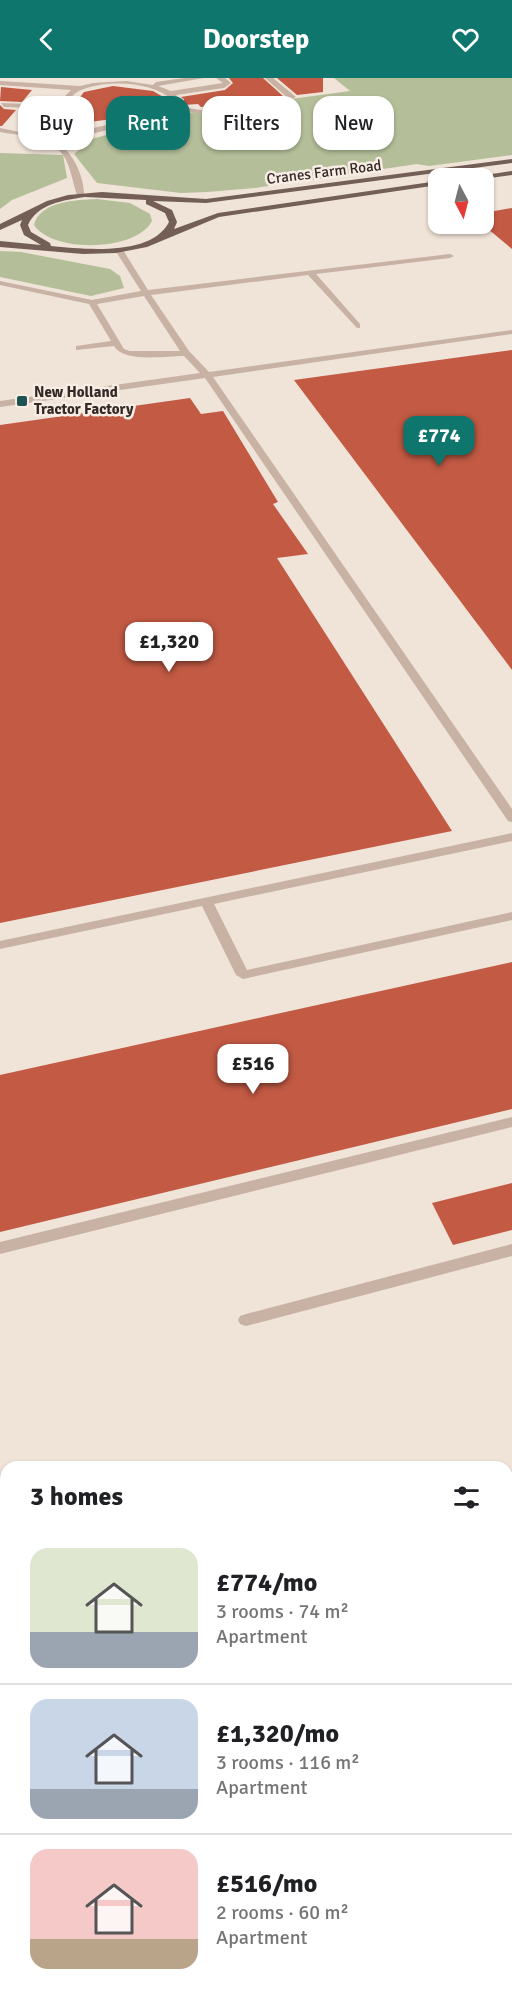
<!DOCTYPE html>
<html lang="en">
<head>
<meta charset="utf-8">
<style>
  body { margin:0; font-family:Signika,sans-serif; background:#f2f2f2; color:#202124; height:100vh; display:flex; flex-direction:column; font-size:22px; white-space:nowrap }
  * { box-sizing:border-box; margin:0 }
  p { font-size:20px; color:#757577 }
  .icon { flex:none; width:33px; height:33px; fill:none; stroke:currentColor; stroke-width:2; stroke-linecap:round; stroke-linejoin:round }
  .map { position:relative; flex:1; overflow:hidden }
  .sheet { position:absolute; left:0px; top:1383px; width:513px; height:536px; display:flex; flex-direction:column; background:#fff; border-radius:18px 18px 0 0; box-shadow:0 2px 4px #0004 }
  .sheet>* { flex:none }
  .banner { position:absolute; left:18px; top:18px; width:477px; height:54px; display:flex; gap:12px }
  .needle { width:39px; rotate:173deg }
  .controls { position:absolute; left:428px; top:90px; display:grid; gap:12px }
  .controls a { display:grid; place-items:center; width:66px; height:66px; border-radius:12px; background:#fff; box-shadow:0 2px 4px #0004; font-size:30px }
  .price { position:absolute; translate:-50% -51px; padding:0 14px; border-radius:12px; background:#fff; color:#222; font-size:20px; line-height:39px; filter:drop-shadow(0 2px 3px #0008) }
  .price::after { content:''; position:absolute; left:50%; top:36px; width:18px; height:14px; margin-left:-9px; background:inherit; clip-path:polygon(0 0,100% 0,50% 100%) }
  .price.on { background:#0f766e; color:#fff }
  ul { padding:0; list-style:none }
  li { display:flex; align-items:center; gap:18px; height:150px; padding:0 30px }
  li+li { border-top:2px solid #e0e0e0 }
  li span { display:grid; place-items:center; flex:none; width:168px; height:120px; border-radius:18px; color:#555 }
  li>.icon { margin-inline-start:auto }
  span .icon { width:72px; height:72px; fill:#fffc; stroke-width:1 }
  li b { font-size:26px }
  h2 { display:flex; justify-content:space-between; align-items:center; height:72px; padding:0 30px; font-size:26px }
  .chip { padding:0 21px; border-radius:18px; background:#fff; box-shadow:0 2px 4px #0004; font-size:21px; line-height:54px }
  .chip.on { background:#0f766e; color:#fff }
  header { display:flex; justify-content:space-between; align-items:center; height:78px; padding:0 30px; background:#0f766e; color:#fff; font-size:27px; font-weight:700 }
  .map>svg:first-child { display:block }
</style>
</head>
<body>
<header><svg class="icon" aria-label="back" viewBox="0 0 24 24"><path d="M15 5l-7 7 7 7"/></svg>Doorstep<svg class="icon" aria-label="heart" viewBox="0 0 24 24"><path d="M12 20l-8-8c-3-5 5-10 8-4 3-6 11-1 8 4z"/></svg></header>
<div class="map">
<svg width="512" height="1918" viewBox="0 0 512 1918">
  <rect width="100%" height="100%" fill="#f0e3d8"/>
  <g fill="#b4be99">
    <path d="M334,0h178v77l-83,11 -12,-2 -162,24 -48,4 -26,1 -84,-10 -23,-29 18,-15 88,-25 170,-23z"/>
    <path d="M0,75l63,2 4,23 -55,22 -12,9z"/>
    <path d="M97,121l33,4 20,11 2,7c-16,31 -100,32 -118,4 6,-24 42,-25 63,-26z"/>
    <path d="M0,173l21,1 89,17 10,7 4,12 -33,8 -91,-19z"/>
  </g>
  <g fill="#c25a44">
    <path d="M229,0h34l20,18 -82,11 -3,-3 -15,1 1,-6 -3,-2 44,-7 8,-7z"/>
    <path d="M277,0h46v14l-26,3z"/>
    <path d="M113,8l40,5 19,11 -1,3 -58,10 7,3 -62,8 26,-34z"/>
    <path d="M1,9l31,3 -10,12 -22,-1z"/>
    <path d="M0,27l4,4 12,1 -14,16h-2z"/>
    <path d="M512,130v41l-30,-25 1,-11z"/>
    <path d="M512,272v320l-218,-290z"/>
    <path d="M190,320l11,16 22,-3 55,91 -5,2 35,50 -31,4 175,273 -452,92v-498z"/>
    <path d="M512,884v147l-512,123v-157z"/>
    <path d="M512,1105v47l-59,15 -21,-42z"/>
  </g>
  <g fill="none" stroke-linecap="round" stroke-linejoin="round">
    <g fill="#c7b2a4" fill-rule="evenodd">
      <path d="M292,17l3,2 -6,5 -88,12 -28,-6 3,-2 25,4 86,-12z"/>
      <path d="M119,170l4,2 25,40 302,-36 4,2 -4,2 -134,16 44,50v4h-3l-49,-53 -157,20 38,56 20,21 303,-42v4l-299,43 299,432v13l-4,-1 -303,-443 -205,29v-6l200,-28 -16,-17c-19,0 -60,7 -70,-10l-38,4v-4l35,-5 -22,-37 -89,-19v-4l92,19 49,-9 -26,-41zM144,218l36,55h-50l-6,-2 -27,-45z"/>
      <path d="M512,755v8l-298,63 33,66 265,-58v8l-269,59 -7,-4 -34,-69 -202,43v-8z"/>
      <path d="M512,1039v10l-512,127v-12z"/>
      <path d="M512,1166v12l-266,70 -6,-2 -2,-4 2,-4 6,-2z"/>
    </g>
    <g fill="#c7b2a4" fill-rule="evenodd">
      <path d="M184,0h20l-46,8 13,5 52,-8 -7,-5h9l6,5 -7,5 -48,7 6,6 -2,7 -16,9 -108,25c17,9 29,36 28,55l-7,-2c-4,-12 -6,-26 -12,-37 -12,-21 -44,-22 -65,-26v-4l50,10 109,-25 14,-6 1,-6c-21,-20 -69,-22 -95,-10 -9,5 -13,14 -21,18l-54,-2 -3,-4 55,2 15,-15 -71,-5v-4l80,5 13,-3 33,-2 27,4 3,-3z"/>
      <path d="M265,0h8l23,19 -7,2z"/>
      <path d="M512,1459v18l-5,2v-19z"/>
      <path d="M6,1650v20l-6,1v-20z"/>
    </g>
    <g fill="#745f57" fill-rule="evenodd">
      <path d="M512,81v4l-306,40 -53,-2 19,9 5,12 -3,7 44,-16 220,-32v4l-219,32 -72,30 -31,6 -33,1 -83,-7v-6l41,4 -17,-10 -4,-10 2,-5 -22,10v-6l47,-23 21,-6 34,-3 104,7zM85,119l61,3v4l19,9 4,9c-18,35 -85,27 -118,24l-1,-3 -19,-11 -3,-7c9,-21 36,-25 57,-28z"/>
      <path d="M512,93v4l-29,4 -17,-1z"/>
    </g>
  </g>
  <rect fill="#1d5252" stroke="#f8ede4" stroke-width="2" x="16" y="317" width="12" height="12" rx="3"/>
  <g text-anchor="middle" stroke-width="5" stroke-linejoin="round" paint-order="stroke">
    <g font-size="15" fill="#332926" stroke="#f8ede4">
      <text transform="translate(324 94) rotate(-7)" y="5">Cranes Farm Road</text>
    </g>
    <g font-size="15" font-weight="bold" fill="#332926" stroke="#f8ede4" text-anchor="start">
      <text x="34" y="319">New Holland<tspan x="34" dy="17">Tractor Factory</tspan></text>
    </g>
  </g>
</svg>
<div class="controls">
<a><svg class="needle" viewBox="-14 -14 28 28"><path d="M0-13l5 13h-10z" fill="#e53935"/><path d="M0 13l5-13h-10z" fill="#757577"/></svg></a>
</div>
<b class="price on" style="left:439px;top:389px">£774</b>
<b class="price" style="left:169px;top:595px">£1,320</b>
<b class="price" style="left:253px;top:1017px">£516</b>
<div class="banner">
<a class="chip">Buy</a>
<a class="chip on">Rent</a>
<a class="chip">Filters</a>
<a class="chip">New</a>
</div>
<section class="sheet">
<h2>3 homes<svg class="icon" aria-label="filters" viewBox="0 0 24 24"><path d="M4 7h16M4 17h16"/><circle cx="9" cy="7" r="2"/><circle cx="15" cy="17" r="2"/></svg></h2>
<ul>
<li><span style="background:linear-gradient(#dfe7d0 70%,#9aa5b1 0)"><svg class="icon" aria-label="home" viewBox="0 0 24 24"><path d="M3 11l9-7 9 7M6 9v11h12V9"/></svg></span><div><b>£774/mo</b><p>3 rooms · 74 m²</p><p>Apartment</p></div></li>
<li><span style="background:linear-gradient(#c9d6e8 75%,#9aa5b1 0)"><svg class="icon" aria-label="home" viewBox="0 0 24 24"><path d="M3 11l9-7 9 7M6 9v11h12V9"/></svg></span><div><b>£1,320/mo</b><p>3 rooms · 116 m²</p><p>Apartment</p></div></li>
<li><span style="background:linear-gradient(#f6c9c9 75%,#b9a48a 0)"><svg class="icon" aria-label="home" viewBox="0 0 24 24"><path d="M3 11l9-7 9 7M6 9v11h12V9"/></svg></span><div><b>£516/mo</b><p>2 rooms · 60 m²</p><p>Apartment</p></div></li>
</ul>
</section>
</div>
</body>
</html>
